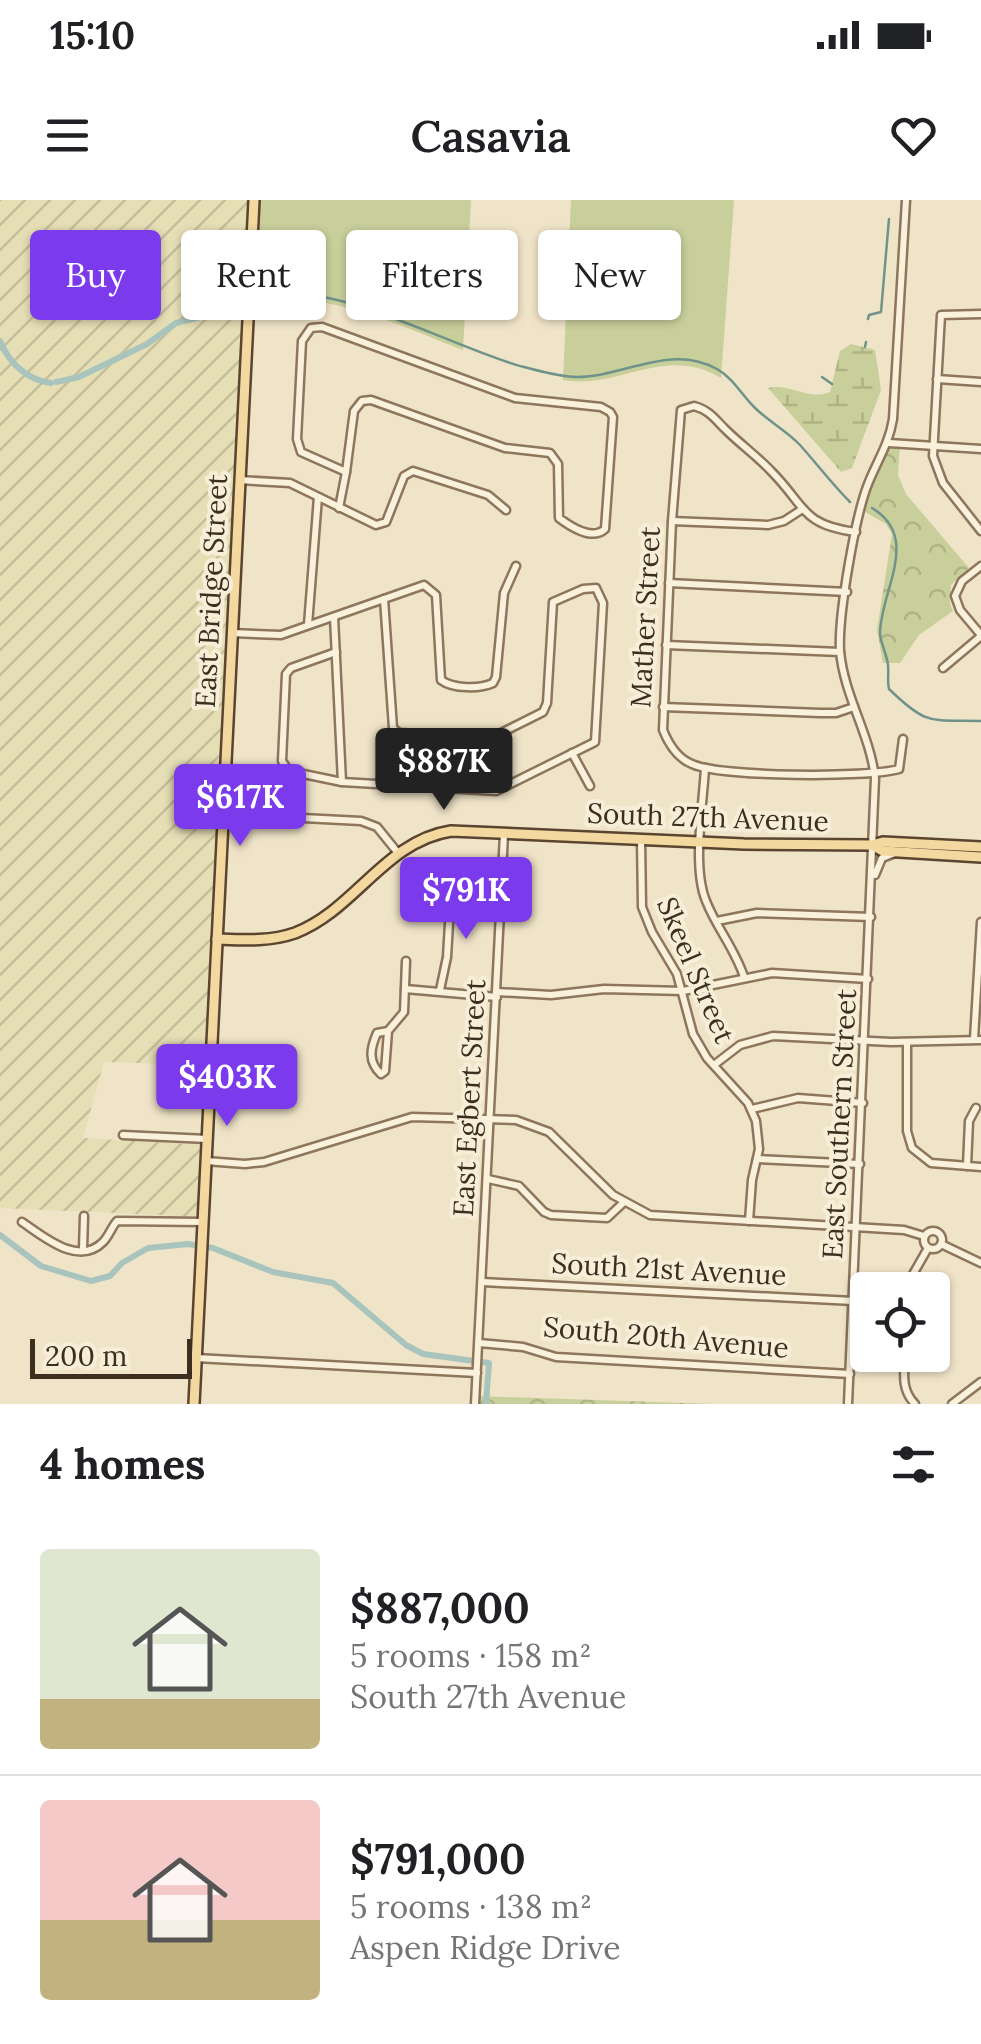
<!DOCTYPE html>
<html lang="en">
<head>
<meta charset="utf-8">
<style>
  body { margin:0; font-family:Lora,serif; background:#f2f2f2; color:#202124; height:100vh; display:flex; flex-direction:column; font-size:38px; white-space:nowrap }
  * { box-sizing:border-box; margin:0 }
  p { font-size:32px; color:#757577 }
  .icon { flex:none; width:55px; height:55px; fill:none; stroke:currentColor; stroke-width:2; stroke-linecap:round; stroke-linejoin:round }
  .map { position:relative; height:1204px; overflow:hidden }
  .side { display:flex; flex-direction:column; background:#fff; flex:1 }
  .side>* { flex:none }
  .hud { position:absolute; left:30px; top:30px; width:922px; height:90px; display:flex; gap:20px }
  .controls { position:absolute; left:850px; top:1072px; display:grid; gap:20px }
  .controls a { display:grid; place-items:center; width:100px; height:100px; border-radius:10px; background:#fff; box-shadow:0 2px 8px #0004; font-size:50px }
  .scale { position:absolute; left:30px; bottom:25px; width:162px; box-sizing:border-box; padding-left:10px; border:5px solid #3d2e20; border-top:0; font-size:28px; line-height:35px; white-space:nowrap; color:#3d2e20; -webkit-text-stroke:8px #f7eed8; paint-order:stroke }
  .price { position:absolute; translate:-50% -85px; padding:0 22px; border-radius:10px; background:#7c3aed; color:#fff; font-size:32px; line-height:65px; filter:drop-shadow(0 2px 5px #0008) }
  .price::after { content:''; position:absolute; left:50%; top:60px; width:30px; height:22px; margin-left:-15px; background:inherit; clip-path:polygon(0 0,100% 0,50% 100%) }
  .price.selected { background:#222; color:#fff }
  ul { padding:0; list-style:none }
  li { display:flex; align-items:center; gap:30px; height:250px; padding:0 40px }
  li+li { border-top:2px solid #e0e0e0 }
  li span { display:grid; place-items:center; flex:none; width:280px; height:200px; border-radius:10px; color:#555 }
  li>.icon { margin-inline-start:auto }
  span .icon { width:120px; height:120px; fill:#fffc; stroke-width:1 }
  li b { font-size:42px }
  h2 { display:flex; justify-content:space-between; align-items:center; height:120px; padding:0 40px; font-size:42px }
  .pill { padding:0 35px; border-radius:10px; background:#fff; box-shadow:0 2px 8px #0004; font-size:35px; line-height:90px }
  .pill.selected { background:#7c3aed; color:#fff }
  .status { display:flex; justify-content:space-between; align-items:center; height:70px; padding:0 50px; background:#fff; direction:ltr }
  .status svg { height:28px; fill:currentColor }
  header { display:flex; justify-content:space-between; align-items:center; height:130px; padding:0 40px; background:#fff; font-size:45px; font-weight:600 }
  .map>svg:first-child { display:block }
</style>
</head>
<body>
<div class="status"><b>15:10</b><svg viewBox="0 0 49 12"><path d="M0 12V9h3v3zM5 12V6h3v6zM10 12V3h3v9zM15 12V0h3v12zM26 1h20v11H26zM47 4h2v5h-2z"/></svg></div>
<header><svg class="icon" aria-label="menu" viewBox="0 0 24 24"><path d="M4 6h16M4 12h16M4 18h16"/></svg>Casavia<svg class="icon" aria-label="heart" viewBox="0 0 24 24"><path d="M12 20l-8-8c-3-5 5-10 8-4 3-6 11-1 8 4z"/></svg></header>
<div class="map">
<svg width="981" height="1204" viewBox="0 0 981 1204">
  <defs>
    <pattern id="farmland-furrows" width="10" height="10" patternUnits="userSpaceOnUse" patternTransform="scale(2.5)"><rect width="10" height="10" fill="#e6deb5"/><path d="M-1 1l2-2M0 10L10 0M9 11l2-2" fill="none" stroke="#c6bf9b"/></pattern>
    <pattern id="wetland-marsh" width="20" height="14" patternUnits="userSpaceOnUse" patternTransform="scale(2.5)"><rect width="20" height="14" fill="#c9cf9b"/><path d="M1 5h8M5 5V1M11 12h8M15 12V8" fill="none" stroke="#aeb285"/></pattern>
    <pattern id="park-crowns" width="20" height="18" patternUnits="userSpaceOnUse" patternTransform="scale(2.5)"><rect width="20" height="18" fill="#c9cf9b"/><path d="M2 6a3 3 0 1 1 6 0M12 15a3 3 0 1 1 6 0" fill="none" stroke="#aeb285"/></pattern>
  </defs>
  <rect width="100%" height="100%" fill="#f0e4c8"/>
  <path fill="url(#farmland-furrows)" d="M0,0h254l-44,865 -106,-3 -21,76 123,7 -3,72 -203,-9z"/>
  <g fill="#c9cf9b">
    <path d="M254,0h217l-8,150c-56,-21 -161,-73 -215,-39z"/>
    <path d="M571,0h163l-13,178c-57,-34 -101,12 -158,2z"/>
  </g>
  <path fill="url(#wetland-marsh)" d="M851,144l24,6 6,40 -29,78 -11,4 -73,-84c23,-5 39,13 62,4l10,-41z"/>
  <g fill="url(#park-crowns)">
    <path d="M889,243l11,2 -2,30 8,19 63,74 -18,17 -1,18 3,8 -34,24 -19,28h-17l-6,-33 15,-96 -6,-10 -26,-15z"/>
    <path d="M476,1196l238,8h-239z"/>
  </g>
  <g fill="none" stroke-linecap="round" stroke-linejoin="round">
    <g stroke="#6f938a" stroke-width="2.5">
      <path d="M258,99c62,-28 200,52 266,68 16,4 36,10 53,10 47,0 93,-34 140,-8 16,9 24,25 37,38 14,14 33,24 46,38 17,19 32,39 50,57"/>
      <path d="M868,119l1,-4 12,-3 8,-93"/>
      <path d="M865,147l1,-5"/>
      <path d="M822,177l10,7"/>
      <path d="M872,308c50,30 8,83 8,126 1,10 7,21 8,31 1,9 -1,16 1,24 38,37 41,31 92,32"/>
    </g>
    <g stroke="#a9c4bc" stroke-width="6">
      <path d="M0,141c9,22 27,39 51,42"/>
      <path d="M56,182l23,-5 68,-33 29,-21 59,-15"/>
      <path d="M0,1035l41,31 50,15 19,-5 12,-13 26,-15 40,-4 25,4 60,24 60,11 73,62 17,9 66,9 -3,41"/>
    </g>
    <defs>
      <g id="minor">
        <path d="M981,114l-40,1 -8,141 10,27 38,48"/>
        <path d="M322,127l193,71 86,9 9,5 3,5 -8,112c-13,12 -34,-2 -46,-11l-1,-54 -8,-11 -45,-5 -134,-48 -9,1 -8,10 -8,61 -45,-20 -4,-13 5,-98 9,-13z"/>
        <path d="M937,179l44,3"/>
        <path d="M889,243l92,6"/>
        <path d="M239,280l51,3 86,42 10,-3 18,-46 9,-5 75,24 18,15"/>
        <path d="M339,308l7,-36"/>
        <path d="M672,321l96,4 16,-4 17,-11"/>
        <path d="M856,332c-55,-7 -50,-26 -85,-61 -14,-15 -31,-27 -46,-42 -10,-10 -16,-19 -31,-23l-13,4 -9,111 -9,209c6,15 14,28 29,34 28,13 176,14 207,5l4,-30"/>
        <path d="M981,366l-19,15 -7,15 5,14 21,25"/>
        <path d="M669,383l178,9"/>
        <path d="M334,417l8,165"/>
        <path d="M308,425l10,-128"/>
        <path d="M232,433l49,2 143,-50 12,10 5,85c12,9 39,9 52,3l3,-6 8,-84 12,-27"/>
        <path d="M666,445l174,7"/>
        <path d="M336,452l-45,16 -5,6 -4,87 7,10 53,11 154,9 99,-49 8,-139 -7,-15 -13,1 -30,13 -6,101 -4,9 -52,26 -92,-5 -6,-5 -9,-129"/>
        <path d="M943,468l38,-32"/>
        <path d="M663,507l157,6h16l18,-6"/>
        <path d="M572,553l18,33"/>
        <path d="M705,568c-2,37 -13,99 1,133 10,26 29,48 38,76"/>
        <path d="M224,614l137,7 16,6 21,26"/>
        <path d="M641,639l1,68 10,25 25,42 16,60 14,24 41,45 8,18 3,28 -7,31 -3,41"/>
        <path d="M875,675l7,-17 13,-5"/>
        <path d="M450,709l50,2"/>
        <path d="M717,721l40,-8 114,4"/>
        <path d="M405,789l92,8"/>
        <path d="M440,790l7,-33 4,-67"/>
        <path d="M497,792l54,3 53,-6 79,2 89,-18 96,6"/>
        <path d="M388,831l-11,2c-7,16 -9,29 4,41l4,-3 3,-40 16,-19 2,-51"/>
        <path d="M974,839l7,-117"/>
        <path d="M907,842v89l5,17 19,15 50,4"/>
        <path d="M714,865l26,-20 33,-9 118,6 90,-2"/>
        <path d="M752,909l46,-11 65,5"/>
        <path d="M123,935l84,4"/>
        <path d="M757,959l103,5"/>
        <path d="M206,961l39,3 19,-2 148,-45 104,3 33,12 64,63 37,20 254,15 20,6"/>
        <path d="M967,966l2,-45 7,-13"/>
        <path d="M488,979l31,7 25,26 7,3 56,3 16,-15"/>
        <path d="M22,1022c21,14 56,45 81,20 6,-6 8,-14 14,-21l86,1"/>
        <circle cx="933" cy="1040" r="9"/>
        <path d="M941,1044l40,19"/>
        <path d="M83,1049l1,-33"/>
        <path d="M483,1082l370,19"/>
        <path d="M908,1090l4,-14 16,-28"/>
        <path d="M932,1118h8"/>
        <path d="M479,1143l44,4 33,10 294,17"/>
        <path d="M905,1155c-1,18 -4,35 10,49"/>
        <path d="M196,1158l281,15"/>
        <path d="M475,1204l29,-570"/>
        <path d="M848,1204l27,-626c-5,-44 -31,-82 -35,-127 -2,-35 15,-134 28,-167 9,-23 21,-40 25,-65l13,-219"/>
        <path d="M952,1204l29,-22"/>
      </g>
      <g id="major">
        <path d="M872,645l11,6 98,6"/>
        <path d="M217,739c26,1 52,3 78,-6 60,-23 90,-92 156,-102l293,13 128,1 11,-3 98,5"/>
        <path d="M194,1204l60,-1204"/>
      </g>
    </defs>
    <use href="#minor" stroke="#8d765c" stroke-width="11"/>
    <use href="#major" stroke="#5b4430" stroke-width="14"/>
    <use href="#minor" stroke="#faf1dc" stroke-width="6"/>
    <use href="#major" stroke="#f3d9a0" stroke-width="9"/>
  </g>
  <g text-anchor="middle" stroke-width="8" stroke-linejoin="round" paint-order="stroke">
    <g font-size="28" fill="#3d2e20" stroke="#f7eed8">
      <text transform="translate(211 391) rotate(-87)" y="10">East Bridge Street</text>
      <text transform="translate(645 417) rotate(-87)" y="10">Mather Street</text>
      <text transform="translate(708 617) rotate(2)" y="10">South 27th Avenue</text>
      <text transform="translate(696 770) rotate(67)" y="10">Skeel Street</text>
      <text transform="translate(469 898) rotate(-87)" y="10">East Egbert Street</text>
      <text transform="translate(839 924) rotate(-87)" y="10">East Southern Street</text>
      <text transform="translate(669 1069) rotate(3)" y="10">South 21st Avenue</text>
      <text transform="translate(666 1137) rotate(5)" y="10">South 20th Avenue</text>
    </g>
  </g>
</svg>
<div class="controls">
<a><svg class="icon" aria-label="locate" viewBox="0 0 24 24"><circle cx="12" cy="12" r="6"/><path d="M12 2v4M12 18v4M2 12h4M18 12h4"/></svg></a>
</div>
<div class="scale">200 m</div>
<b class="price selected" style="left:444px;top:613px">$887K</b>
<b class="price" style="left:240px;top:649px">$617K</b>
<b class="price" style="left:466px;top:742px">$791K</b>
<b class="price" style="left:227px;top:929px">$403K</b>
<div class="hud">
<a class="pill selected">Buy</a>
<a class="pill">Rent</a>
<a class="pill">Filters</a>
<a class="pill">New</a>
</div>
</div>
<section class="side">
<h2>4 homes<svg class="icon" aria-label="filters" viewBox="0 0 24 24"><path d="M4 7h16M4 17h16"/><circle cx="9" cy="7" r="2"/><circle cx="15" cy="17" r="2"/></svg></h2>
<ul>
<li><span style="background:linear-gradient(#dfe7d0 75%,#c2b280 0)"><svg class="icon" aria-label="home" viewBox="0 0 24 24"><path d="M3 11l9-7 9 7M6 9v11h12V9"/></svg></span><div><b>$887,000</b><p>5 rooms · 158 m²</p><p>South 27th Avenue</p></div></li>
<li><span style="background:linear-gradient(#f6c9c9 60%,#c2b280 0)"><svg class="icon" aria-label="home" viewBox="0 0 24 24"><path d="M3 11l9-7 9 7M6 9v11h12V9"/></svg></span><div><b>$791,000</b><p>5 rooms · 138 m²</p><p>Aspen Ridge Drive</p></div></li>
</ul>
</section>
</body>
</html>
